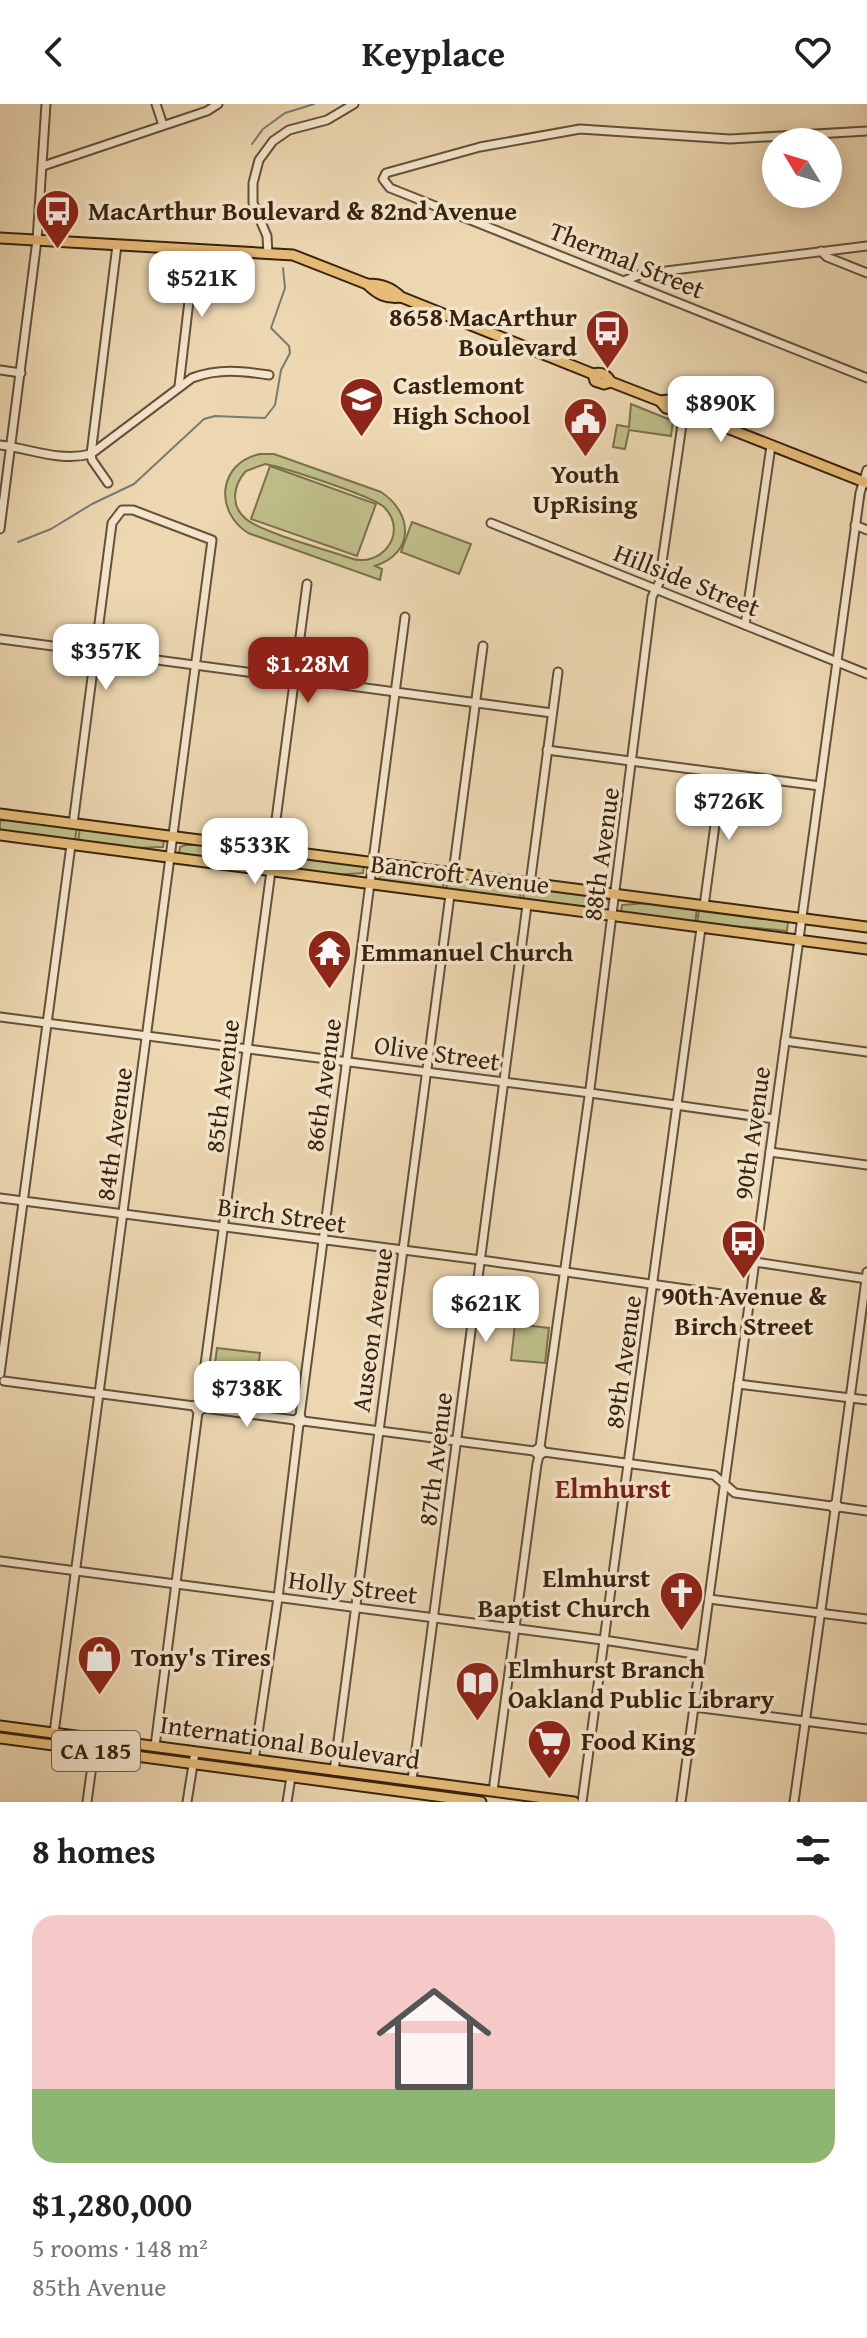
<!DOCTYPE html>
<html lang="en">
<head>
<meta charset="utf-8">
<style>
  body { margin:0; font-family:"Gentium Book Plus",serif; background:#f2f2f2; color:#222; height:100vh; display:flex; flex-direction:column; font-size:30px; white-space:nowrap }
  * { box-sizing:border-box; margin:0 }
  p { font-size:26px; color:#767676 }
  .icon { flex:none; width:44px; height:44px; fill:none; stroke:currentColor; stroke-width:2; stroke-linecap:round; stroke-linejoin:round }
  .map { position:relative; height:1698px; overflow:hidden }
  .panel { display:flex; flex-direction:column; background:#fff; flex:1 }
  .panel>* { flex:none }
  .needle { width:52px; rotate:308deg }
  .tools { position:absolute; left:762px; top:24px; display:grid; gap:16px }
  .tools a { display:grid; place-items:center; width:80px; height:80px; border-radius:50%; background:#fff; box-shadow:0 4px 20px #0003; font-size:40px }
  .price { position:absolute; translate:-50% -68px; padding:0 18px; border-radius:16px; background:#fff; color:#222; font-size:26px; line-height:52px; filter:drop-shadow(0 2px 4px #0008) }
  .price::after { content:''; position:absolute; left:50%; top:48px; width:24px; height:18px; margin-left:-12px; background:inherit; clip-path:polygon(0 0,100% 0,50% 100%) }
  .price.active { background:#8f2418; color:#fff }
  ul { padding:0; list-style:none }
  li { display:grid; align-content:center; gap:16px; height:424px; padding:0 32px }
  li span { display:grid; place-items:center; height:248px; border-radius:24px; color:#555 }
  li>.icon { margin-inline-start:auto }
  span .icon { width:144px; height:144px; fill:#fffc; stroke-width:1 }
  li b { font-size:34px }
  h2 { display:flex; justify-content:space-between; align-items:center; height:96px; padding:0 32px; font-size:34px }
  header { display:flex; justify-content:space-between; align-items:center; height:104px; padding:0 32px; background:#fff; font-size:36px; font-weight:700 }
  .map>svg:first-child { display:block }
</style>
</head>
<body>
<header><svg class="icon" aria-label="back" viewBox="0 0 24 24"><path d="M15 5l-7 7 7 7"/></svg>Keyplace<svg class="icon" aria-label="heart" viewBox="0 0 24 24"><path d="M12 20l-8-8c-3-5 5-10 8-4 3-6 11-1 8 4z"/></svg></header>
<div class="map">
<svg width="867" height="1698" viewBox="0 0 867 1698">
  <rect width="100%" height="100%" fill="#ecd7b1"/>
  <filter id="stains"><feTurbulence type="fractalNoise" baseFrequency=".0025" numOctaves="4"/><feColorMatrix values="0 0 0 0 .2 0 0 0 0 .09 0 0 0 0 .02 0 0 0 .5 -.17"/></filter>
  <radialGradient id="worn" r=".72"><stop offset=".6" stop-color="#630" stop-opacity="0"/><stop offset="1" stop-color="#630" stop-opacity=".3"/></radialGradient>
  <g fill="#bebd88" stroke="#7b704c" stroke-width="2" fill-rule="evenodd">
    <path d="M631,300l42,17 -2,15 -42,-6 -4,19 -12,-2 4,-22 12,2z"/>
    <path d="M260,350h14l107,38c32,21 34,61 -6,74l7,3 -2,11 -132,-47c-34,-22 -30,-70 12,-79zM265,360c17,3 111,33 120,44 24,26 -5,61 -35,50 -23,-8 -89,-26 -104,-39 -16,-13 -13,-34 0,-48z"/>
    <path d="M270,362l106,38 -19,52 -106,-37z"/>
    <path d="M412,418l59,22 -12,30 -58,-22z"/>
    <path d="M14,715l63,8 -2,14 -75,-10v-10z"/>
    <path d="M80,724l84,11 -1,8 -28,1 -57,-7z"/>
    <path d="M186,741h22l69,9 -2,13 -96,-13 1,-7z"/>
    <path d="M280,750l84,11 -1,8 -28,2 -57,-8z"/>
    <path d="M409,767l36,5 -2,13 -64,-8 1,-8 19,1z"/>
    <path d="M448,772l73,10 -1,14 -74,-10z"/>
    <path d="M524,782l83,12 -1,7 -29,2 -54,-7z"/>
    <path d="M647,799l50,6 -2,14 -74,-11 1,-7z"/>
    <path d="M699,806l89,12 -1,9c-30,-4 -59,-4 -90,-8z"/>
    <path d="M515,1220l34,4 -4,35 -34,-3z"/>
    <path d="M217,1244l43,5 -3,24 -43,-5z"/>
  </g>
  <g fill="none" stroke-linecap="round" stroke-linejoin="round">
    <g stroke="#747c73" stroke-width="2">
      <path d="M252,40l11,-15 22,-16 29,-9"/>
      <path d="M18,438l33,-13 41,-25 42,-20 70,-65 11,-3 50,2 10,-13 6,-35 9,-17 -1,-7 -18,-18 14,-40 -2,-20"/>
    </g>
    <defs>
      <g id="minor">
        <path d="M156,0l7,21"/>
        <path d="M867,27l-137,8 -150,-10 -100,18 -94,26 -3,6 7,9 477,190"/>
        <path d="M43,62l164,-55 11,-7"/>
        <path d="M821,147l6,6 40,16"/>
        <path d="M268,150l-1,-18 -14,-33v-20l6,-23 14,-19 16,-11 38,-10 27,-16"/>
        <path d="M626,176l16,-6 225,-28"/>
        <path d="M0,266l21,3"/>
        <path d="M179,282l16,-136"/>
        <path d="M0,341c32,4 59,17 91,9l101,-76c27,-10 50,-7 77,-3"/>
        <path d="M108,379l-16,-23 -1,-6 26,-209"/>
        <path d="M491,419l376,151"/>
        <path d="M855,421l12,5"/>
        <path d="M0,425l37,-289 9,-136"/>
        <path d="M745,521l26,-179"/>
        <path d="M0,535l552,74"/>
        <path d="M547,646l273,36"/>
        <path d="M272,746l35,-266"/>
        <path d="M453,769l30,-227"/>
        <path d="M530,780l28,-212"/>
        <path d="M704,802l18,-133"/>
        <path d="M0,913l590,76 184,26"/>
        <path d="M785,937l82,11"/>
        <path d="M770,1048l97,13"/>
        <path d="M0,1094l481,62 269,38"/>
        <path d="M755,1158l112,17"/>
        <path d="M0,1270l71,-529"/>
        <path d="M4,1277l190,25"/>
        <path d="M738,1280l129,16"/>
        <path d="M200,1298l71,-531"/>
        <path d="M204,1304l91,12"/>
        <path d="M300,1312l105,-799"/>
        <path d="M303,1317l231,30"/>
        <path d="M540,1343l50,-358 62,-492 7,-14 25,-172"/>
        <path d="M544,1348l170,23 21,18 96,13"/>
        <path d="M836,1399l31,-231"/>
        <path d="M839,1403l28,4"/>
        <path d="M0,1457l610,80 91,14"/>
        <path d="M709,1495l158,20"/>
        <path d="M694,1603l173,22"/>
        <path d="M54,1629l158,-1193 -79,-30h-11l-10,13 -39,301"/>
        <path d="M155,1642l43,-334 -4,-6 6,-4 4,6 -6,4"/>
        <path d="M254,1657l24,-163 21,-174 -4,-4 5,-4 3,5 -4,3"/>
        <path d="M334,1667l116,-876"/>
        <path d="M412,1676l115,-875"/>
        <path d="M493,1687l44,-327 2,-8 5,-4 -4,-5 -6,4 5,5"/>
        <path d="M87,1698l7,-51"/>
        <path d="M187,1698l8,-50"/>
        <path d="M287,1698l4,-25"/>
        <path d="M582,1698l119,-874"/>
        <path d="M681,1698l179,-1309 7,-23"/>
        <path d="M794,1698l41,-292 -4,-4 5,-3 3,4 -4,3"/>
      </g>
      <g id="major">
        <path d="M0,134l293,17 74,29c14,0 24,3 34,13l192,77c9,-2 13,0 18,8l49,19 6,7 18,3 183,72"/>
        <path d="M367,180c10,10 19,15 34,13"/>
        <path d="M593,270l2,7 9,3 7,-2"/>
        <path d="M660,297l9,-1 15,11"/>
        <path d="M0,710l867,113"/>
        <path d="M0,731l867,114"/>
        <path d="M0,1622l574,76"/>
        <path d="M0,1634l481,64"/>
      </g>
    </defs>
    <use href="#minor" stroke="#655038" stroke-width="11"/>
    <use href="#major" stroke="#38230f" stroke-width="13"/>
    <use href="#minor" stroke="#f3e5cc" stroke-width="7"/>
    <use href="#major" stroke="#e6bc78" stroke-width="9"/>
  </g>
  <defs>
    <symbol id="bus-pin" viewBox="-11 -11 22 30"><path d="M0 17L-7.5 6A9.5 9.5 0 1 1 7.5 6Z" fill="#8f2418" stroke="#f3e5cc"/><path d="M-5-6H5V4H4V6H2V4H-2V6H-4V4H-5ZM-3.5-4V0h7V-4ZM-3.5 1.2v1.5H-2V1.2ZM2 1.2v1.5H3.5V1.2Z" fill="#fff"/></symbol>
    <symbol id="school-pin" viewBox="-11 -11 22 30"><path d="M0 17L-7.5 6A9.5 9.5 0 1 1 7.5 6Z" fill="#8f2418" stroke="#f3e5cc"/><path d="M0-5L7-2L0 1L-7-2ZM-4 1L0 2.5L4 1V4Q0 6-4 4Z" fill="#fff"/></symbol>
    <symbol id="civic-pin" viewBox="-11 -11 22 30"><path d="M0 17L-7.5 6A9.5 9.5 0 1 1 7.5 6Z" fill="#8f2418" stroke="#f3e5cc"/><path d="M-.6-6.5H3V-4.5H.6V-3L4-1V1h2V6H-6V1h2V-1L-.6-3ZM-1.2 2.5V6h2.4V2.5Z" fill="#fff"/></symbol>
    <symbol id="temple-pin" viewBox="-11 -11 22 30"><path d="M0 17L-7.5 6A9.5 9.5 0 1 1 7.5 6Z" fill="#8f2418" stroke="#f3e5cc"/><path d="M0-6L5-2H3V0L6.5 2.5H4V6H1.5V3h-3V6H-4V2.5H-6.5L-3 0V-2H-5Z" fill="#fff"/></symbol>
    <symbol id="church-pin" viewBox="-11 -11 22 30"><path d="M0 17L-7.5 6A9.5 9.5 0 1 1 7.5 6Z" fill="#8f2418" stroke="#f3e5cc"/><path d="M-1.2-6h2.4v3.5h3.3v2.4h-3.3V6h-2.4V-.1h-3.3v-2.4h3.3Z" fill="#fff"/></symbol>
    <symbol id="shop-pin" viewBox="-11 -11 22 30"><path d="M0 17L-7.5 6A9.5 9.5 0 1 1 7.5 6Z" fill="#8f2418" stroke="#f3e5cc"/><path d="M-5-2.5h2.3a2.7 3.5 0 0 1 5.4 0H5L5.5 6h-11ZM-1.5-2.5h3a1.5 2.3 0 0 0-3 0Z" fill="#fff"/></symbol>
    <symbol id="library-pin" viewBox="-11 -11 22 30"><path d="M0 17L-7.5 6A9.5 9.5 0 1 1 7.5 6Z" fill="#8f2418" stroke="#f3e5cc"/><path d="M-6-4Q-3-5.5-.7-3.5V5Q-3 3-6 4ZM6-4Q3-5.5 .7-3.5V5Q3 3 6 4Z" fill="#fff"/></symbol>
    <symbol id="supermarket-pin" viewBox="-11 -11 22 30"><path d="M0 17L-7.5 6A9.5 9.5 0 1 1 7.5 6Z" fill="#8f2418" stroke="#f3e5cc"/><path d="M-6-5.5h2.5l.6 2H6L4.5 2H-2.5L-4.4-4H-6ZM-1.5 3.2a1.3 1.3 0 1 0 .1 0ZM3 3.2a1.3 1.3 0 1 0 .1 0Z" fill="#fff"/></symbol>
  </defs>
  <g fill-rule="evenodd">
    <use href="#bus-pin" x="32" y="82" width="51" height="69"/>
    <use href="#bus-pin" x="582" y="202" width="51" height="69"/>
    <use href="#school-pin" x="336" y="270" width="51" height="69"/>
    <use href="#civic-pin" x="560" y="290" width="51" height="69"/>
    <use href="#temple-pin" x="304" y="822" width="51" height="69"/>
    <use href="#bus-pin" x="718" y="1112" width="51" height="69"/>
    <use href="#church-pin" x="656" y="1464" width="51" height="69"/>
    <use href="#shop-pin" x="74" y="1528" width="51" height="69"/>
    <use href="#library-pin" x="452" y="1554" width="51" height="69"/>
    <use href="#supermarket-pin" x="524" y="1612" width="51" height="69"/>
  </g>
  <g text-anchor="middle" stroke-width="7" stroke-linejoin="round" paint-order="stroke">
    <rect fill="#f3e5cc" stroke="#705d48" stroke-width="2" x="52" y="1627" width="88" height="40" rx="6"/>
    <g font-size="24" font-weight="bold" fill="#38230f">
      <text x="96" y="1655">CA 185</text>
    </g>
    <g font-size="26" font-weight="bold" fill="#38230f" stroke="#f3e5cc" text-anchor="start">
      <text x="88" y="116">MacArthur Boulevard &amp; 82nd Avenue</text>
      <text x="577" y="222" text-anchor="end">8658 MacArthur<tspan x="577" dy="30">Boulevard</tspan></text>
      <text x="393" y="290">Castlemont<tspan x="393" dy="30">High School</tspan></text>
      <text x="585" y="379" text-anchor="middle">Youth<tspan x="585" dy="30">UpRising</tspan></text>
      <text x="361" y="857">Emmanuel Church</text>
      <text x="744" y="1201" text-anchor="middle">90th Avenue &amp;<tspan x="744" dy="30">Birch Street</tspan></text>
      <text x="650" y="1483" text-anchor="end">Elmhurst<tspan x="650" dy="30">Baptist Church</tspan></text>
      <text x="131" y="1562">Tony's Tires</text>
      <text x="508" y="1574">Elmhurst Branch<tspan x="508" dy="30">Oakland Public Library</tspan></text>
      <text x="581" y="1646">Food King</text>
    </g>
    <g font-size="26" fill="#38230f" stroke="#f3e5cc">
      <text transform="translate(627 156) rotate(22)" y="9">Thermal Street</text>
      <text transform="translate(687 476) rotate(22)" y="9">Hillside Street</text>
      <text transform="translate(601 750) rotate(-82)" y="9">88th Avenue</text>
      <text transform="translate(460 770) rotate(7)" y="9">Bancroft Avenue</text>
      <text transform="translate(437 949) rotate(8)" y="9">Olive Street</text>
      <text transform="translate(323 981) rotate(-82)" y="9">86th Avenue</text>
      <text transform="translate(222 982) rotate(-83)" y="9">85th Avenue</text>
      <text transform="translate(752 1029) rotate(-82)" y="9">90th Avenue</text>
      <text transform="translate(114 1030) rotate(-82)" y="9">84th Avenue</text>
      <text transform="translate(282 1111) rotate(8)" y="9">Birch Street</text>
      <text transform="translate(372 1226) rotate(-82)" y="9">Auseon Avenue</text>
      <text transform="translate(623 1258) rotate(-82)" y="9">89th Avenue</text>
      <text transform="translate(435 1355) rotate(-83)" y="9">87th Avenue</text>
      <text transform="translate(353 1483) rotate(7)" y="9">Holly Street</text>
      <text transform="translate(290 1638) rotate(8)" y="9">International Boulevard</text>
    </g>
    <g font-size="28" font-weight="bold" fill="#7a1f14" stroke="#f3e5cc">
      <text x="613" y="1394">Elmhurst</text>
    </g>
  </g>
  <rect width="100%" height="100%" filter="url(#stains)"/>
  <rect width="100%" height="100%" fill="url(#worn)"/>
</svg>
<div class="tools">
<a><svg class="needle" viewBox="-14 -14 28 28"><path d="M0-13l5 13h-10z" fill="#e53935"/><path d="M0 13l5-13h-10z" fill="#767676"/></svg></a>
</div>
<b class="price" style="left:202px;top:215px">$521K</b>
<b class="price" style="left:721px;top:340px">$890K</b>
<b class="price" style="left:106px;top:588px">$357K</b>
<b class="price active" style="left:308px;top:601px">$1.28M</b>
<b class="price" style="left:729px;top:738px">$726K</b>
<b class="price" style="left:255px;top:782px">$533K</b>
<b class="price" style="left:486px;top:1240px">$621K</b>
<b class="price" style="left:247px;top:1325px">$738K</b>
</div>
<section class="panel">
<h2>8 homes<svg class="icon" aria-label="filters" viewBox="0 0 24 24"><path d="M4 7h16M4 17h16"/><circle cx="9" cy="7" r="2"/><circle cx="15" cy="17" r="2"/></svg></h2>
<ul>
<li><span style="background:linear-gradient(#f6c9c9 70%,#8fb573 0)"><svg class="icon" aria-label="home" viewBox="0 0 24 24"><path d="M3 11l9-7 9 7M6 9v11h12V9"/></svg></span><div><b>$1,280,000</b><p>5 rooms · 148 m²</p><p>85th Avenue</p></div></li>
</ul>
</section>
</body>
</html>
